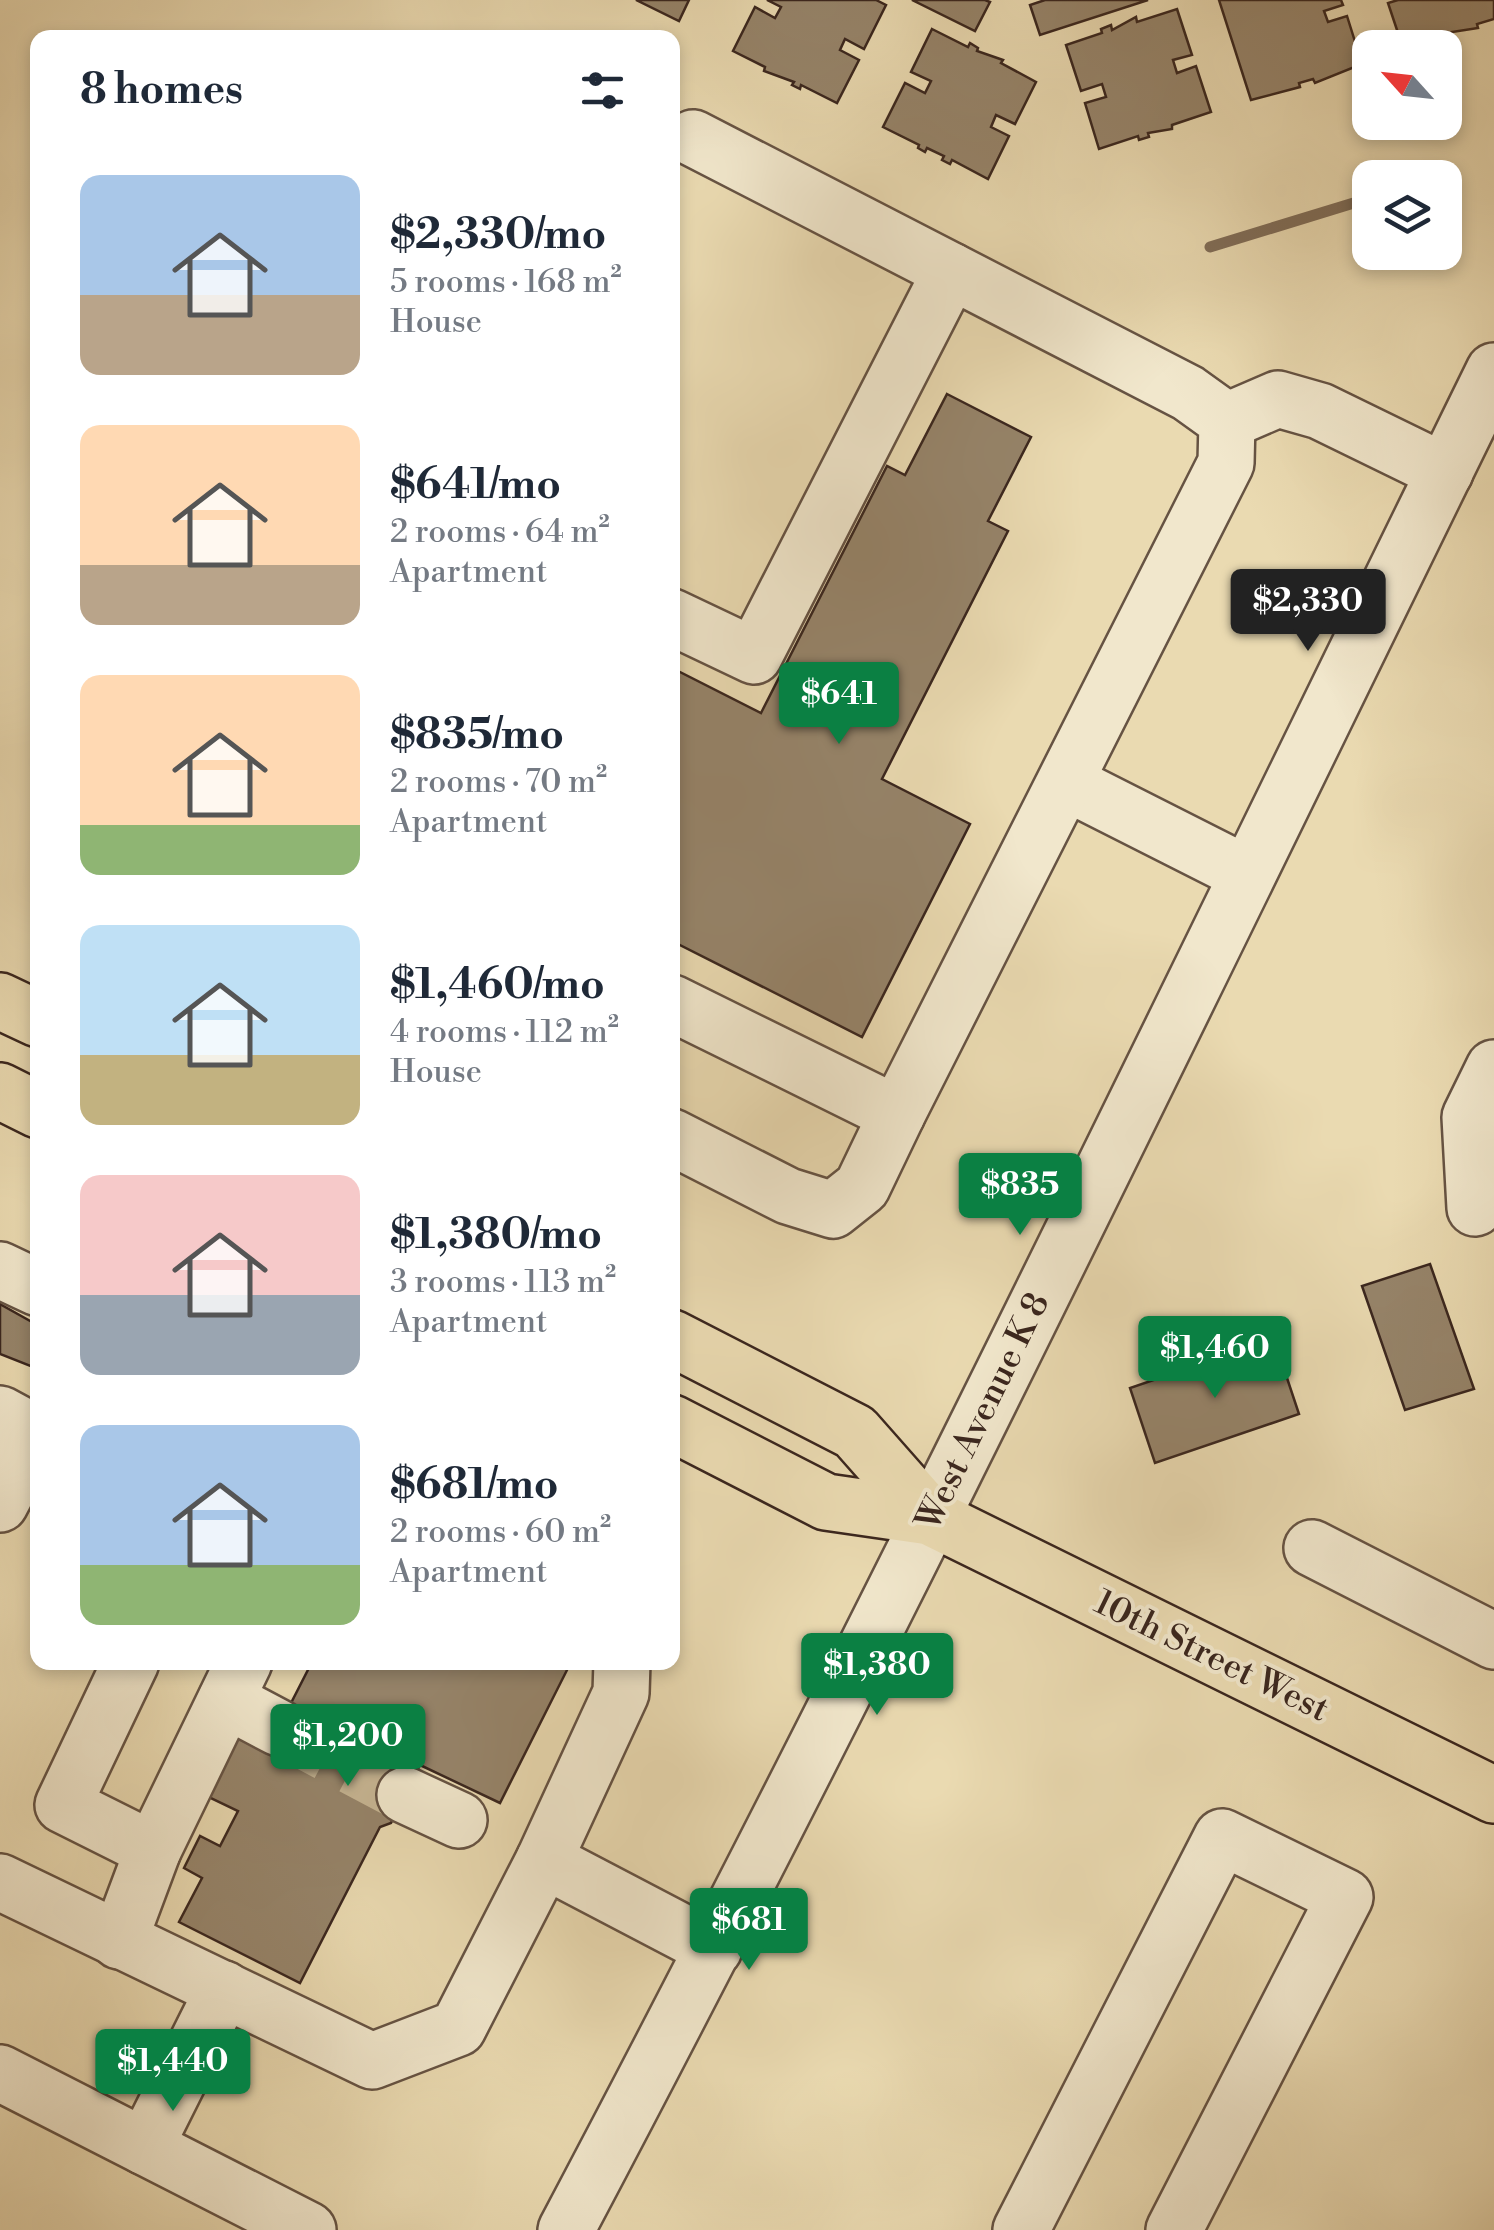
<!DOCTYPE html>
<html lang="en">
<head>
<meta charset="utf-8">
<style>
  body { margin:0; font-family:"Libre Bodoni",serif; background:#f6f6f7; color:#1f2937; height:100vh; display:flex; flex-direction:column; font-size:38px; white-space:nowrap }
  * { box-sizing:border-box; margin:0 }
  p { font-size:32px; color:#747a83 }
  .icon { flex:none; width:55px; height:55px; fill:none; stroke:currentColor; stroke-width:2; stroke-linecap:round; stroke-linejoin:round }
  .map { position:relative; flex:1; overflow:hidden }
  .side { position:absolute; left:30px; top:30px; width:650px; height:1640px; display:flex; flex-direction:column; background:#fff; border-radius:20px; box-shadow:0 5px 15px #0003 }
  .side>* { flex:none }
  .needle { width:65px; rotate:297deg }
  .buttons { position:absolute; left:1352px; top:30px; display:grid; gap:20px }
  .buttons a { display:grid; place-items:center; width:110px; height:110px; border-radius:20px; background:#fff; box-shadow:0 5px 15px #0003; font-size:50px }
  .price { position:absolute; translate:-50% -85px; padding:0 22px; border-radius:10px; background:#0b8043; color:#fff; font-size:32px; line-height:65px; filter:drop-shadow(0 2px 5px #0008) }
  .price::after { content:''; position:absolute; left:50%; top:60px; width:30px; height:22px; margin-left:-15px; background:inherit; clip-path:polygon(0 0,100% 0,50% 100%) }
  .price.on { background:#222; color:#fff }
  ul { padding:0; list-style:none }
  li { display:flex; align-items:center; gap:30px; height:250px; padding:0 50px }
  li span { display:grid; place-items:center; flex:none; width:280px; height:200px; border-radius:20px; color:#555 }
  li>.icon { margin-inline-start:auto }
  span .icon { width:120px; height:120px; fill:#fffc; stroke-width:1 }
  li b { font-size:42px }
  h2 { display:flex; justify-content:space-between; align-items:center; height:120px; padding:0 50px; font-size:42px }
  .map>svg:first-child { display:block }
</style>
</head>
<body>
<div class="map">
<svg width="1494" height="2230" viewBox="0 0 1494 2230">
  <rect width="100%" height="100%" fill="#eadab1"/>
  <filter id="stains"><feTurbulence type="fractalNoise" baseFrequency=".002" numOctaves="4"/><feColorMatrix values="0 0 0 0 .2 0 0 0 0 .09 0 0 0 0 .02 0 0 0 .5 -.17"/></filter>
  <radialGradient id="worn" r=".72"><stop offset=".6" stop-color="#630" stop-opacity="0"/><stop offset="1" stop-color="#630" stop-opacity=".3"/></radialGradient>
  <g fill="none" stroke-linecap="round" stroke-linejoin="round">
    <path stroke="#806d58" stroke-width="11" d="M1210,247l160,-49"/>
  </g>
  <g fill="#96846a" stroke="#3a261e" stroke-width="2.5">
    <path d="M636,0h53l-10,21z"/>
    <path d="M767,0h109l10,5 -22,44 -19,-10 -5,11 19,10 -22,43 -36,-18 -1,4 -8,-4 2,-3 -30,-11 1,-4 -32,-16 22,-44 20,11 6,-11z"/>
    <path d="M912,0h73l5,2 -15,29z"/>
    <path d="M1045,0h103l-108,35 -10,-30z"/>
    <path d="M1219,0h122l2,5 -19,6 4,11 19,-6 15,48 -47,19 -2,-4 -14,4 1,4 -49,13z"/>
    <path d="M1398,0h96v19l-17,5 1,4 -26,4 1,4 -50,12 -15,-45z"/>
    <path d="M1177,9l15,46 -19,5 4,13 19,-7 15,46 -39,13v4l-24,4 1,4 -10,3 -1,-4 -39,13 -14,-46 21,-6 -4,-13 -21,7 -15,-46 36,-12 -1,-4 10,-4 1,5 24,-13 1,5z"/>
    <path d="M932,29l36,18 2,-4 8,5 -1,3 26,9 -2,3 35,19 -21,42 -19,-9 -5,12 18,9 -21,43 -36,-19 -2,4 -8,-4 2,-4 -17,-8 -2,4 -7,-4 1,-3 -36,-18 22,-44 20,10 6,-12 -20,-9z"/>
    <path d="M947,394l84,43 -43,84 20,10 -126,248 88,45 -108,213 -190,-96v-273l89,45 126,-247 18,9z"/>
    <path d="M1430,1264l44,125 -69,21 -43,-124z"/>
    <path d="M0,1304l32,18 6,-6v53l-38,-15z"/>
    <path d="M1274,1339l25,75 -144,49 -25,-75z"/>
    <path d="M312,1662h251l5,6 -68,135 -80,-38 -29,58 -11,4 -80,156 -121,-61 23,-44 -18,-10 16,-32 20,10 18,-35 -40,-19 31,-61 38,19z"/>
  </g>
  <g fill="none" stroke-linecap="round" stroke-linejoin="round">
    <path stroke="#c7b694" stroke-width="55" stroke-dasharray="55 28" stroke-linecap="butt" d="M279,1728l126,67"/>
    <defs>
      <g id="minor">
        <path d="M1227,421l51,-22 42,12 125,61"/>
        <path d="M672,617l82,39 197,-385"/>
        <path d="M1067,783l180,91"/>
        <path d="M672,1003l225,111 329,-651 1,-42 -39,-28 -495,-255"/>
        <path d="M672,1137l116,59 45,14 29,-23 35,-73"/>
        <path d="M1475,1208l-5,-91 24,-49"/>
        <path d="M0,1270l38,18"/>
        <path d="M0,1414l37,20 -37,70"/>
        <path d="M1312,1548l182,93"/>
        <path d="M131,1662l-68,143 90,45"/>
        <path d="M226,1700l53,28"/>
        <path d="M405,1795l54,25"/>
        <path d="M544,1860l170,89"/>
        <path d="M0,1882l372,179 86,-33 86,-168 77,-167 1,-31"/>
        <path d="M119,1941l34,-91 91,-188"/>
        <path d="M0,2073l308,157"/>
        <path d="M145,2147l79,-158"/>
        <path d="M566,2230c324,-612 623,-1237 928,-1859"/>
        <path d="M1021,2230l201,-393 123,60 -171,333"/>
      </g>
      <g id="major">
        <path d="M0,1001l38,18"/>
        <path d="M0,1091l38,19"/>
        <path d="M672,1338l183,94 75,85"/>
        <path d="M672,1423l154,79 104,15 564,278"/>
      </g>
    </defs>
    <use href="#minor" stroke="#665343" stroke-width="60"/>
    <use href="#major" stroke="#3a261e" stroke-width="60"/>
    <use href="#minor" stroke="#f1e7cc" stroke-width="55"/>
    <use href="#major" stroke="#eadab1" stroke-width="55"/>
  </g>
  <g text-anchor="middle" stroke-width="8" stroke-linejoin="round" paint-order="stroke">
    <g font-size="35" fill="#3a261e" stroke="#f1e7cc">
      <text transform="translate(982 1411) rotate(-64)" y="12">West Avenue K 8</text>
      <text transform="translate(1212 1655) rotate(26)" y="12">10th Street West</text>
    </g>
  </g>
  <rect width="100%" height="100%" filter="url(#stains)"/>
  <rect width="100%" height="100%" fill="url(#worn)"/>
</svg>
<div class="buttons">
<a><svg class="needle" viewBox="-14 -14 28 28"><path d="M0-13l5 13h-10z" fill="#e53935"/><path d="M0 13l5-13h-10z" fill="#747a83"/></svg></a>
<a><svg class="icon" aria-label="layers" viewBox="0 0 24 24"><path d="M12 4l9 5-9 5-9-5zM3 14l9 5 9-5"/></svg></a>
</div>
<b class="price on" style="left:1308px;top:654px">$2,330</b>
<b class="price" style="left:839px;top:747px">$641</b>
<b class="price" style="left:1020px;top:1238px">$835</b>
<b class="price" style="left:1215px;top:1401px">$1,460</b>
<b class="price" style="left:877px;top:1718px">$1,380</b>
<b class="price" style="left:348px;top:1789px">$1,200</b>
<b class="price" style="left:749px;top:1973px">$681</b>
<b class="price" style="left:173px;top:2114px">$1,440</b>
<section class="side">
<h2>8 homes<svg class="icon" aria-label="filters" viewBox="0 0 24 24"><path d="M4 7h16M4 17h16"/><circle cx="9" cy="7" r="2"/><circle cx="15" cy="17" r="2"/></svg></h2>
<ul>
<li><span style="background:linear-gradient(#a9c7e8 60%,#b9a48a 0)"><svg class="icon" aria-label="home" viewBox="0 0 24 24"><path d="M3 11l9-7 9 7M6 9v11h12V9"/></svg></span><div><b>$2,330/mo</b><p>5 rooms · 168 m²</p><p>House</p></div></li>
<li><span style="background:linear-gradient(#ffd9b3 70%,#b9a48a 0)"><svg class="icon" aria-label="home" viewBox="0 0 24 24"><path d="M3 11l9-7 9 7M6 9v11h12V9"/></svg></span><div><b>$641/mo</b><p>2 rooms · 64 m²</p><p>Apartment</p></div></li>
<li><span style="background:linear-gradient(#ffd9b3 75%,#8fb573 0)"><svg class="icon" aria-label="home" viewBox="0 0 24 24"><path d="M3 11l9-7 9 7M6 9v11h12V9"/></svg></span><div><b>$835/mo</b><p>2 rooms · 70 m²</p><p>Apartment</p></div></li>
<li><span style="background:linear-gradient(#bfe0f5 65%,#c2b280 0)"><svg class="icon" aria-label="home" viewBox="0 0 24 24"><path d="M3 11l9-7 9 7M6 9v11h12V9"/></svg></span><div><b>$1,460/mo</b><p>4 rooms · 112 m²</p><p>House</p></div></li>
<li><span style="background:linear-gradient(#f6c9c9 60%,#9aa5b1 0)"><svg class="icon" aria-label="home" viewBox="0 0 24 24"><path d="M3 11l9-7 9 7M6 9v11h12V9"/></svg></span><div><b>$1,380/mo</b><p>3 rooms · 113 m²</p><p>Apartment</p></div></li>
<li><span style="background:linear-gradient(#a9c7e8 70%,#8fb573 0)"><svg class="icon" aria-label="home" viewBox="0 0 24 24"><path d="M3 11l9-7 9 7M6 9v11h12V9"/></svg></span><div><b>$681/mo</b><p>2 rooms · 60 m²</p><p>Apartment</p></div></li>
</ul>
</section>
</div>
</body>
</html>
